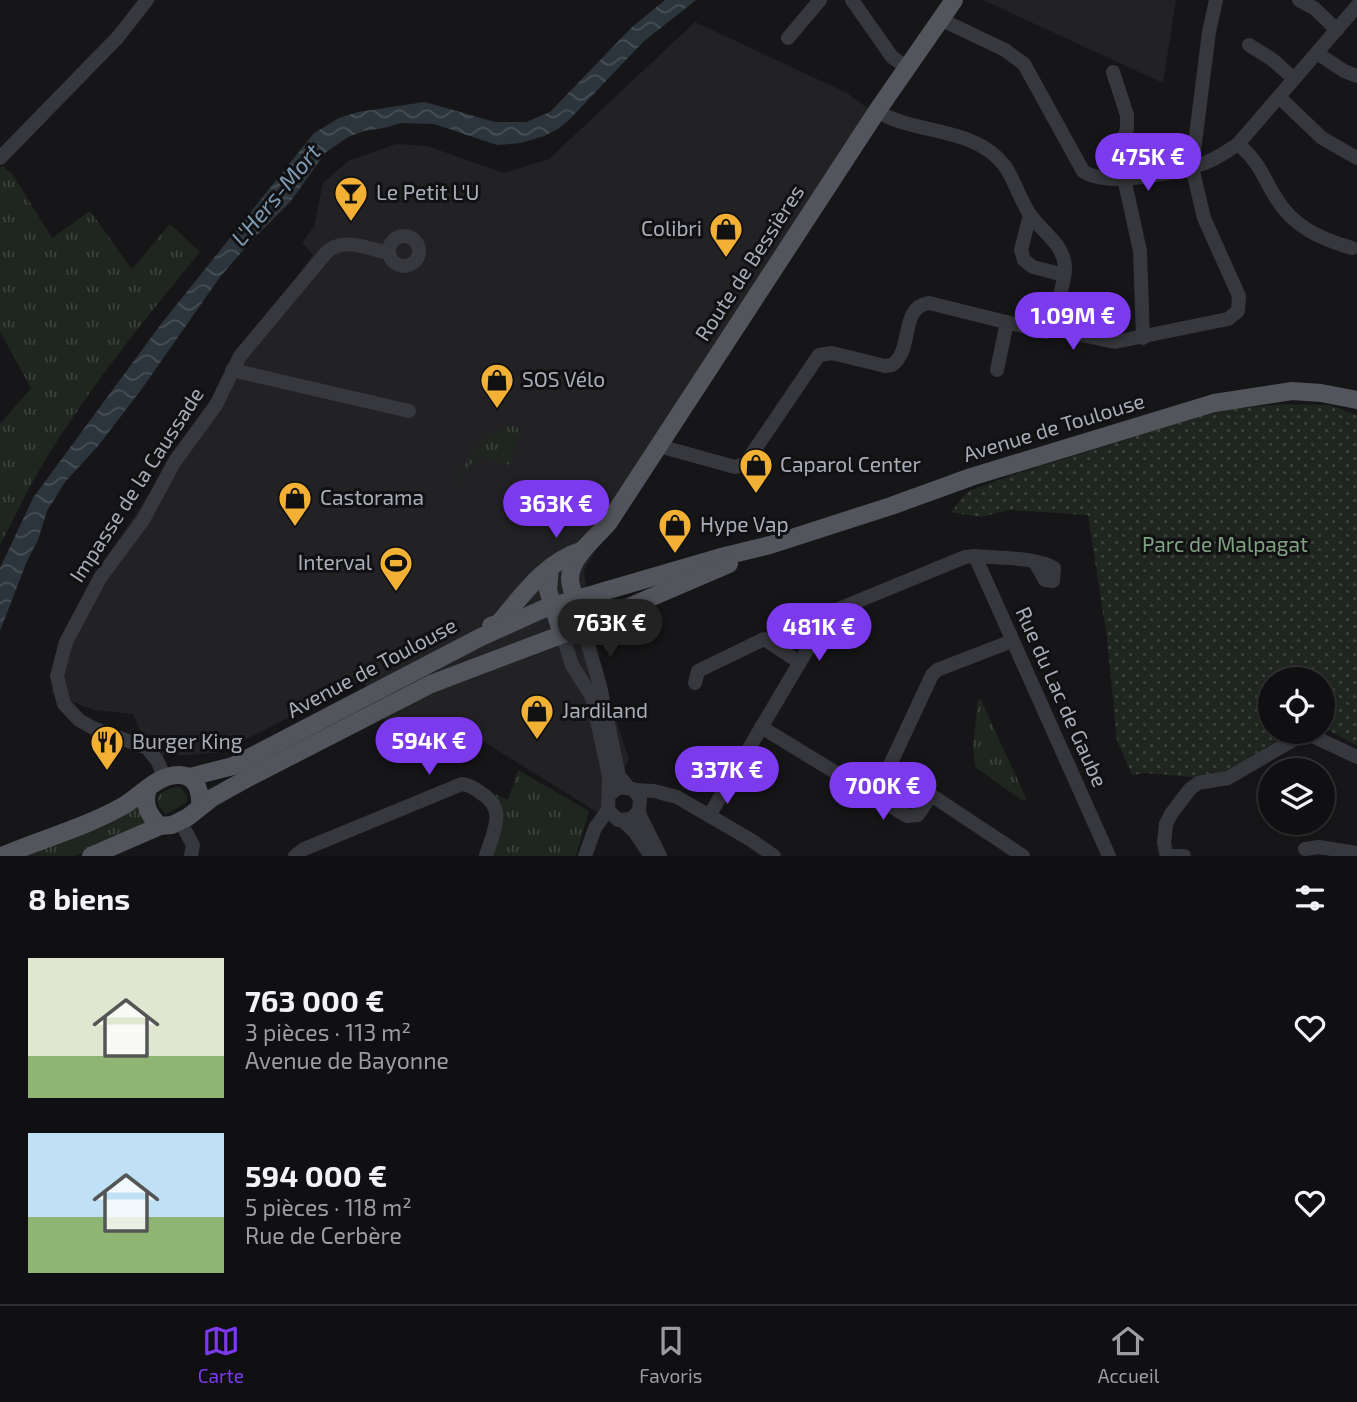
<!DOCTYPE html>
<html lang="fr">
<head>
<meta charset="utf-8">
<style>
  body { margin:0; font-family:"Exo 2",sans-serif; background:#1e1e20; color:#f1f3f6; height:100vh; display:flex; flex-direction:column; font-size:26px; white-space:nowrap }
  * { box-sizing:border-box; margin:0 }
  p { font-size:23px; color:#9c9d9f }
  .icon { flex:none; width:38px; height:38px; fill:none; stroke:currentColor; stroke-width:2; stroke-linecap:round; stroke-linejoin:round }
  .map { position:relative; height:856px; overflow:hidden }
  .panel { display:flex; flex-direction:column; background:#101012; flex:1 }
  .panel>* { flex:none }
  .controls { position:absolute; left:1258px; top:667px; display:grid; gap:14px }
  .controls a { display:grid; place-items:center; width:77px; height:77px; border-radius:50%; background:#101012; box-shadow:0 2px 5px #0004,0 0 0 2px #303032; font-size:35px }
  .price { position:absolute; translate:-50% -60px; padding:0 16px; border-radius:24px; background:#7c3aed; color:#fff; font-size:23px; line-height:46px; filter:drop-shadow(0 2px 4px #0008) }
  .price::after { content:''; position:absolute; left:50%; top:42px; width:21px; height:16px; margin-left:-10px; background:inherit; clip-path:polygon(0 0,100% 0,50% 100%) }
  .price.current { background:#222; color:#fff }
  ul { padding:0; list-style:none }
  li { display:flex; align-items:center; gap:21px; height:175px; padding:0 28px }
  li span { display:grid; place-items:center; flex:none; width:196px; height:140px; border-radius:0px; color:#555 }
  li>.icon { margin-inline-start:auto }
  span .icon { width:84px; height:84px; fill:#fffc; stroke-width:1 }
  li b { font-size:30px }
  h2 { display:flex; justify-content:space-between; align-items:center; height:84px; padding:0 28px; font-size:30px }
  .tab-bar { display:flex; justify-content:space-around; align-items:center; height:98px; border-top:2px solid #303032; background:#101012; font-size:19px; color:#9c9d9f }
  .tab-bar a { display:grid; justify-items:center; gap:4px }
  .tab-bar .current { color:#7c3aed }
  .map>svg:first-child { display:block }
</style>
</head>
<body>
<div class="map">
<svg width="1357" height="856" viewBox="0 0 1357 856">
  <defs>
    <pattern id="grass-tufts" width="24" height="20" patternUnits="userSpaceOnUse" patternTransform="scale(1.75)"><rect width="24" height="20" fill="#1e261f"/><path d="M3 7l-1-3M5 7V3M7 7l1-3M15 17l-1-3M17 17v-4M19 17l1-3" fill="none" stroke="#3c433d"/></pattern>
    <pattern id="park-dots" width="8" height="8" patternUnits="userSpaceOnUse" patternTransform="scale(1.75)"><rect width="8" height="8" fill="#1e261f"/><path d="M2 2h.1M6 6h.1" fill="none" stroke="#3c433d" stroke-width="1.8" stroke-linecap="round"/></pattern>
    <pattern id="water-waves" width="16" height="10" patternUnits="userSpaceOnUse" patternTransform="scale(1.75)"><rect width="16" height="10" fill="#2c353c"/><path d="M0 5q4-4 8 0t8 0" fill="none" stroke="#485056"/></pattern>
  </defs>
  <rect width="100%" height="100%" fill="#161618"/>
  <g fill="#222225">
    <path d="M983,0h193l-13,83 -89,-41z"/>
    <path d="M695,22l152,71 31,23 -200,296 -94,158 13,92 32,97 -29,55 -130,-81 -62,28 -45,-81 -142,72 -31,3h-27l-23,-25 -7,-16 -39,-4 -42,-16 2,-36 39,-81 47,-69 40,-64 31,-39 21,-43 81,-107 -11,-12 12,-17 9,-43 25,-22 48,-17 31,2 77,27 45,-14z"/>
  </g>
  <g fill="url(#grass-tufts)">
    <path d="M3,166l10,9 39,63 38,-27 42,58 38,-45 30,28c-60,73 -121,148 -168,231 -11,20 -21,41 -32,62v-121l31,-36 -31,-56v-164z"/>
    <path d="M510,425l10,4 -10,36 -33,-9 -12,15 -5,13 -2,-2c9,-28 25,-46 52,-57z"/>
    <path d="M978,700h3l45,98 -3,3 -48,-34 -2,-19z"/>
    <path d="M518,770l71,41 -13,45h-84l11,-44 -8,-18 13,6z"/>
    <path d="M180,787l7,8 -1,8 -20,11c-6,-5 -11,-11 -8,-19l12,-7z"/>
    <path d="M139,806l9,17 -73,33h-54l97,-37z"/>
  </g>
  <path fill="url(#park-dots)" d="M1282,404l48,1 27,10v331l-34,-19v-48h-53v53h20l-67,42 -29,3 -49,-4 -13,2 -15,-34 -10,-102 -19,-124 -79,-5 -29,7 -29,-5 17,-21 42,-15 209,-66z"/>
  <path fill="url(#water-waves)" d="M665,0h31l-53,42 -74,78 -11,9 -14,7 -23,7 -24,2 -63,-21 -33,-1 -17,5 -20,3 -16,6 -23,16 -34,48 -39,39 -32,37 -79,113 -43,56 -33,36 -18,29 -9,29 -11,21 -27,70v-63l33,-70 128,-174 153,-191 25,-15 19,-6 67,-10 70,20h31l24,-10 82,-85z"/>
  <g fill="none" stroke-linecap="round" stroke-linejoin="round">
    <g stroke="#37383d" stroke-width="14">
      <path d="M852,0l40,57 14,10"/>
      <path d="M1299,0l15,8 23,22"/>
      <path d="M940,19l65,31 19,14 59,107c24,17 95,2 122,-8 12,-5 23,-12 33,-19l119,-138"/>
      <path d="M788,38l32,-38"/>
      <path d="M1249,45l24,15 21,19"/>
      <path d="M1317,53l27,18 13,5"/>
      <path d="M1113,72l14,43v13l-8,27 21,96 3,87"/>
      <path d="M1279,97l43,41 35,20"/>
      <path d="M877,111c38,24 97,15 127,54 11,15 15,33 25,48 11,18 34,29 36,53 1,21 -13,42 -12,63l62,13 113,-23 10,-8 1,-15 -35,-78 -12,-51 17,-135 7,-32"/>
      <path d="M1238,144c23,20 23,30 38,54 17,29 45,41 76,50"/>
      <path d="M0,158l118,-121 29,-37"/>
      <path d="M1030,215l-9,35 3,10 9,7 31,8"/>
      <circle cx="404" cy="251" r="15"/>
      <path d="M232,370l177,41"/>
      <path d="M997,370l10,-48"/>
      <path d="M659,446l76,21 10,-3 74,-109 13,-2 53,13 7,-1c22,-15 7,-58 37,-62l117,29 7,-3"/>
      <path d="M975,556l134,300"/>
      <path d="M575,600l25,86 19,90 9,11"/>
      <path d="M817,630l-6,-12 1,-4 3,-2 14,1"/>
      <path d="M562,634l10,31 20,32 17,79 -1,34 10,10 13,-1 8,-8 1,-13 -7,-9 -14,-2 -10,8"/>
      <path d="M695,683l3,-12 66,-32 35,23"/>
      <path d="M761,727l146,89 11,-1 13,-20 92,61"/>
      <path d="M889,768l42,27"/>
      <path d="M165,778l-8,-18 -10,-12 -54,-20 -14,-8 -15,-16 -7,-28 9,-34 34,-64 43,-58 32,-59 41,-56 24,-49 86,-103c15,-17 43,-4 63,0"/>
      <path d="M635,790l19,1 23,6 74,43 23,16"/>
      <path d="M875,797l57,-122 5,-5 75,-29"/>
      <path d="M639,811l2,7 19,38"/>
      <path d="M709,816l120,-203 136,-56 10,-1c20,2 63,1 79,12l-1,13 -8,-1 -10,-18"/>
      <path d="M180,821l13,24 -2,11"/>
      <path d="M623,821l11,10 17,25"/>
      <path d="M1305,849l14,-2 38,6"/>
      <path d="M295,856l9,-7 158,-65c8,1 13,4 19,9 27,17 12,38 5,63"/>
      <path d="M585,856l10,-28 13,-18"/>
      <path d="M1167,856l-3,-13 2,-19 5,-10 19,-25 8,-6 30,-5 72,-42 8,-2 49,23"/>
      <path d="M1174,856h10"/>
    </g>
    <g stroke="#53555c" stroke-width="18">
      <path d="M550,568l-2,22 14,44"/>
      <path d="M575,600c-2,-7 -5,-15 -5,-22 1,-22 26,-40 39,-56l268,-411 77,-111"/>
      <path d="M491,626l8,-3c25,-30 46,-61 84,-73"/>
      <path d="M190,777l43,-11 248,-129 62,-28 182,-53 45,-11 121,-39 80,-29 243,-74 78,-12 29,2 36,7"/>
      <path d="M148,789c-5,15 0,26 12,37"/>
      <path d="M2,856c40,-17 84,-29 121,-50 18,-10 34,-32 57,-31 17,1 21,17 20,32"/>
      <path d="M91,856l69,-30 12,-1 16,-8 24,-19 36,-20 183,-94 151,-57 147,-63"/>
    </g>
  </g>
  <defs>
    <symbol id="bar-pin" viewBox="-11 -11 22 30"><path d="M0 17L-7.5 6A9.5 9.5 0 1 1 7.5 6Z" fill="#f2b134" stroke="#111113"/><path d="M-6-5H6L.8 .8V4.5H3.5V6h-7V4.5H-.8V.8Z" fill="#111"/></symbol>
    <symbol id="shop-pin" viewBox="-11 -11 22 30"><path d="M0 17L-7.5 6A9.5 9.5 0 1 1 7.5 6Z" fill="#f2b134" stroke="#111113"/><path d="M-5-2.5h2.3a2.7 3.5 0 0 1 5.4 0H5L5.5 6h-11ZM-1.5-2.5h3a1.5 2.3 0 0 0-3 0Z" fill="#111"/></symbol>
    <symbol id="stadium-pin" viewBox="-11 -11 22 30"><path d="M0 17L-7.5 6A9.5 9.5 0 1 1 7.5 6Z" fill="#f2b134" stroke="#111113"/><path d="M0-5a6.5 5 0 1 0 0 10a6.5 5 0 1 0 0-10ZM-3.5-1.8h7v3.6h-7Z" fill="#111"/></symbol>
    <symbol id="restaurant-pin" viewBox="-11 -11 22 30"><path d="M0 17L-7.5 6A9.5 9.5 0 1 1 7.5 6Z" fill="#f2b134" stroke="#111113"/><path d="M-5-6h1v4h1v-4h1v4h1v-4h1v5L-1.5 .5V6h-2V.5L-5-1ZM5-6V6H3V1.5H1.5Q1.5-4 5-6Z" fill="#111"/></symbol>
  </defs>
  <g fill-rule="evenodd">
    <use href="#bar-pin" x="332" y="174" width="38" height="52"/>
    <use href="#shop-pin" x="707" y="210" width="38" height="52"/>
    <use href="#shop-pin" x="478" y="361" width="38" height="52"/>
    <use href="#shop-pin" x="737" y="446" width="38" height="52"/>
    <use href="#shop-pin" x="276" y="479" width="38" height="52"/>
    <use href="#shop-pin" x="656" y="506" width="38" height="52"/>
    <use href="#stadium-pin" x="377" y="544" width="38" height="52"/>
    <use href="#shop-pin" x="518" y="692" width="38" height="52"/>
    <use href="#restaurant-pin" x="88" y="723" width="38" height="52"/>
  </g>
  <g text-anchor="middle" stroke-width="6" stroke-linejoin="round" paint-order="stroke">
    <g font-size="21" fill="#a8adb8" stroke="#111113" text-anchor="start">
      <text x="376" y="200">Le Petit L'U</text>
      <text x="702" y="236" text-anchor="end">Colibri</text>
      <text x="522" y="387">SOS Vélo</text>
      <text x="780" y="472">Caparol Center</text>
      <text x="320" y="505">Castorama</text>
      <text x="700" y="532">Hype Vap</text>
      <text x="372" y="570" text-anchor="end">Interval</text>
      <text x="562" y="718">Jardiland</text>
      <text x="132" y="749">Burger King</text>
    </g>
    <g font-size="21" fill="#a8adb8" stroke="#111113">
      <text transform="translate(750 263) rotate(-57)" y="7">Route de Bessières</text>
      <text transform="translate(1054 428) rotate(-17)" y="7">Avenue de Toulouse</text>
      <text transform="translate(137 485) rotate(-57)" y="7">Impasse de la Caussade</text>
      <text transform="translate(372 668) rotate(-28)" y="7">Avenue de Toulouse</text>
      <text transform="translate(1061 697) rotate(66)" y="7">Rue du Lac de Gaube</text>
    </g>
    <g font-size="21" fill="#7fa381" stroke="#111113">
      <text x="1225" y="552">Parc de Malpagat</text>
    </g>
    <g font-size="23" font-style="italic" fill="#7f9bb3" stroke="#111113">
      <text transform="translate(276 195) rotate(-50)" y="8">L'Hers-Mort</text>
    </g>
  </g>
</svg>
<div class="controls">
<a><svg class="icon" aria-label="locate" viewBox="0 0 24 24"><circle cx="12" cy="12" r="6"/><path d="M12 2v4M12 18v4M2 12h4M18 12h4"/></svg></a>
<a><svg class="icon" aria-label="layers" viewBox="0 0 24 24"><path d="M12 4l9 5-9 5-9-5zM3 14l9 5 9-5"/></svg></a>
</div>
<b class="price" style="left:1148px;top:193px">475K €</b>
<b class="price" style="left:1073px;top:352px">1.09M €</b>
<b class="price" style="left:556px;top:540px">363K €</b>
<b class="price current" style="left:610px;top:659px">763K €</b>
<b class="price" style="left:819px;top:663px">481K €</b>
<b class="price" style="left:429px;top:777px">594K €</b>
<b class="price" style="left:727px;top:806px">337K €</b>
<b class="price" style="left:883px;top:822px">700K €</b>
</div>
<section class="panel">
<h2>8 biens<svg class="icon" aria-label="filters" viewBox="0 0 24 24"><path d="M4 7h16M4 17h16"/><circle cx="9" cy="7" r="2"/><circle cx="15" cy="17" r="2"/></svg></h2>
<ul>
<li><span style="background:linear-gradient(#dfe7d0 70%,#8fb573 0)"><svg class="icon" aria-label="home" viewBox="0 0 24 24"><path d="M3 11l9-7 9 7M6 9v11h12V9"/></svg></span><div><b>763 000 €</b><p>3 pièces · 113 m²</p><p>Avenue de Bayonne</p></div><svg class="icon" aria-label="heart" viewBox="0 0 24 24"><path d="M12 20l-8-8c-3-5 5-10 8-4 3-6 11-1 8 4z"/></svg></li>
<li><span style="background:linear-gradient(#bfe0f5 60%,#8fb573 0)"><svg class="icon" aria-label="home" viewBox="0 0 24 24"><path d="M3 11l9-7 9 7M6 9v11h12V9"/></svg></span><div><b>594 000 €</b><p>5 pièces · 118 m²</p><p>Rue de Cerbère</p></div><svg class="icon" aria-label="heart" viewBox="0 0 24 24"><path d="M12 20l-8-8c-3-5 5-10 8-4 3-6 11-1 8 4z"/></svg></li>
</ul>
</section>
<nav class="tab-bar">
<a class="current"><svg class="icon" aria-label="map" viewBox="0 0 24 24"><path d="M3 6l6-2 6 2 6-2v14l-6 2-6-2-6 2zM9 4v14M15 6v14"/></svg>Carte</a>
<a><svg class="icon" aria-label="saved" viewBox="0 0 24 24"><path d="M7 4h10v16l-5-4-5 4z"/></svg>Favoris</a>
<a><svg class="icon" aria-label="home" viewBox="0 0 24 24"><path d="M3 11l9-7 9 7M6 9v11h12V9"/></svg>Accueil</a>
</nav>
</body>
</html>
